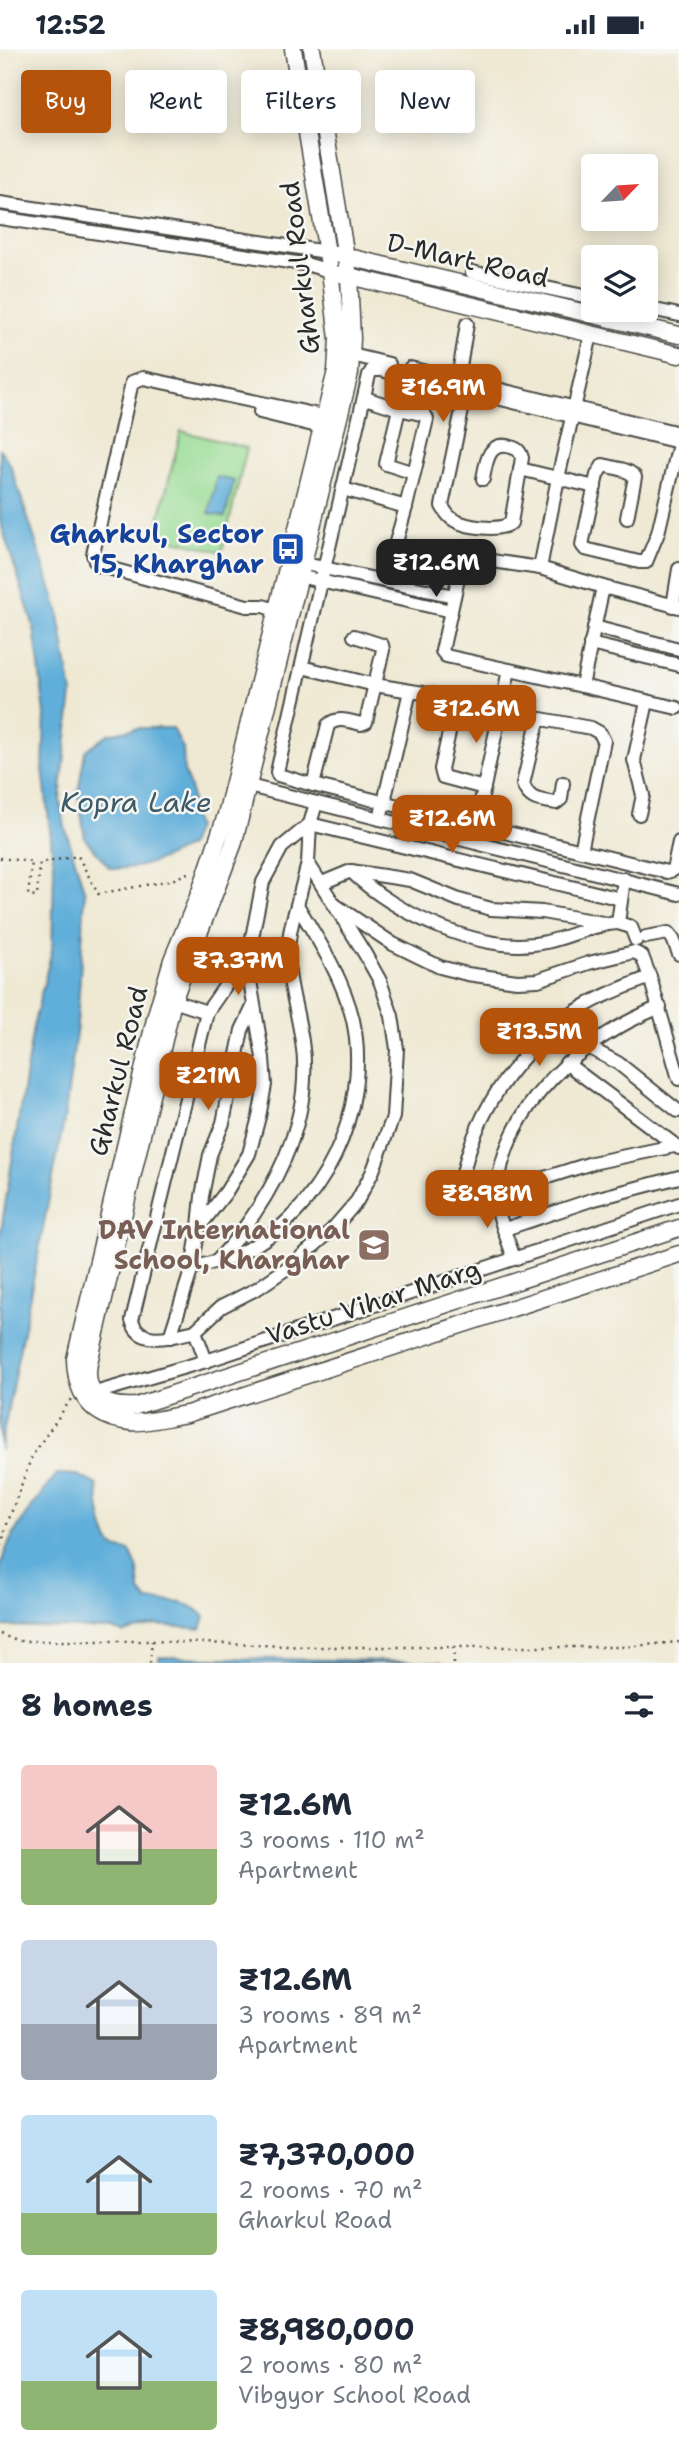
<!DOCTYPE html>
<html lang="en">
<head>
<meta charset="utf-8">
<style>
  body { margin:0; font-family:"Shantell Sans",sans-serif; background:#f2f2f3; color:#1f2937; height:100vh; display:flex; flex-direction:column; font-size:26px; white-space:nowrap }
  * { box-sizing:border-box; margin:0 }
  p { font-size:23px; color:#747a83 }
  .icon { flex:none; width:38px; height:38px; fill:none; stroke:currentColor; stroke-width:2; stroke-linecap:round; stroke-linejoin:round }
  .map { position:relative; height:1614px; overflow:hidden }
  .panel { display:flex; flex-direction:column; background:#fff; flex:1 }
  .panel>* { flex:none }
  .hud { position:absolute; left:21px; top:21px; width:637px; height:63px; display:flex; gap:14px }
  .needle { width:46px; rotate:65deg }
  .tools { position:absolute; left:581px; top:105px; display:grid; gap:14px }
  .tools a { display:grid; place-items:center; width:77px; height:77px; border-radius:7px; background:#fff; box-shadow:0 4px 18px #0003; font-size:35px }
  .price { position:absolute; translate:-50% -60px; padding:0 16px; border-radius:14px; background:#b45309; color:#fff; font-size:23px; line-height:46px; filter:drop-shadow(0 2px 4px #0008) }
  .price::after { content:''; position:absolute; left:50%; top:42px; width:21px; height:16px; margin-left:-10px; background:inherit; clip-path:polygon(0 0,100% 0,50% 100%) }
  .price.selected { background:#222; color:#fff }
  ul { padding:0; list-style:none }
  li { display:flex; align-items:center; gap:21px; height:175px; padding:0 21px }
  li span { display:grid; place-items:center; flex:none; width:196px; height:140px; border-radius:7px; color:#555 }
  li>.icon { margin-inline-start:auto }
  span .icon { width:84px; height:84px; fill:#fffc; stroke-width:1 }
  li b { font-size:30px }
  h2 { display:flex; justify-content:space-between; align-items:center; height:84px; padding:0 21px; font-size:30px }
  .tag { padding:0 24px; border-radius:7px; background:#fff; box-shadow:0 4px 18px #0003; font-size:24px; line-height:63px }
  .tag.selected { background:#b45309; color:#fff }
  .status { display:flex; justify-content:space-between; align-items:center; height:49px; padding:0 35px; background:#fff; direction:ltr }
  .status svg { height:19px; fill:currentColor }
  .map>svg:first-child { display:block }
</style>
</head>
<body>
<div class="status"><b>12:52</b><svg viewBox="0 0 49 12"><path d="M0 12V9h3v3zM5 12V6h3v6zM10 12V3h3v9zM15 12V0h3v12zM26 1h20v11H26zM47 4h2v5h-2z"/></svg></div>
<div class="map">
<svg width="679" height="1614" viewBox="0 0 679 1614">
  <rect width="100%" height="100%" fill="#f6f6f2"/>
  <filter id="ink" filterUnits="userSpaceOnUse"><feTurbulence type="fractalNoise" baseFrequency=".0143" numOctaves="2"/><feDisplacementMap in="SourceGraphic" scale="14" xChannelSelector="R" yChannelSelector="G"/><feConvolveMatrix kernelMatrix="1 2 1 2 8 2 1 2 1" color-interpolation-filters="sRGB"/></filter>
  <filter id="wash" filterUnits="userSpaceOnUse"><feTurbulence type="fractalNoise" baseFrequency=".00686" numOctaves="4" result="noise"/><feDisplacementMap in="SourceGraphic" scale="28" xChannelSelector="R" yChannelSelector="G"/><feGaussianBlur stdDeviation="1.57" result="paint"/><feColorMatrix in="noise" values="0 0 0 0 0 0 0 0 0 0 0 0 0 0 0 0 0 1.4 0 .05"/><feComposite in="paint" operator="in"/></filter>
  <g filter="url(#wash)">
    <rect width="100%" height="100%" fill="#efe9d3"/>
    <path fill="#99dc94" stroke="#628460" stroke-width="2" d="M181,382l66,17 -25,104 -67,-17z"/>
    <g fill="#60afda" stroke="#466d82" stroke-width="2">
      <path d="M0,400l10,15 48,145 14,85 -12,105 5,28 20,66 -8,132 -13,96 -64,329v-213l33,-210 19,-77 2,-83 -11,-99 2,-54 -11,-87 -34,-106z"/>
      <path d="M217,428l17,4 -9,36 -16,-4z"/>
      <path d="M138,679h35l10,21 1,22 7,20 1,23 4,13 -7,19c-26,13 -49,25 -79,22l-25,-29 -7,-46 7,-42 23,-17z"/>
      <path d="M57,1425l21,1 19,10c1,15 5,52 16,61 5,4 10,4 17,5l8,18 2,22 8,10c23,1 41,-2 57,16l-4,12 -45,-4 -33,8 -12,-4 -111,-3c0,-17 0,-37 0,-54 3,-33 37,-72 57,-98z"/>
      <path d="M159,1608l283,5v1h-283z"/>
    </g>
  </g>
  <g filter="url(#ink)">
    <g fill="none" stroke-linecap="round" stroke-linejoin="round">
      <defs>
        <g id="minor">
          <path d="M0,154l327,49"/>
          <path d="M0,169l309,47 21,6"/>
          <path d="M472,223l121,26"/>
          <path d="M646,259l33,7"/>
          <path d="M352,306l37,9"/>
          <path d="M410,319l269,65"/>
          <path d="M458,330l9,-55"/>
          <path d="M466,342l-24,115c3,5 6,11 12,14 12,7 45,12 57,3l11,-65c-2,-7 -4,-9 -11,-11 -23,-7 -25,16 -28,32"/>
          <path d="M365,349l34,11"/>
          <path d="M260,363l61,15"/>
          <path d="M679,393l-298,-72h-9l-3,5 -92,397 1,3 35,10 354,87 6,-2 6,-28"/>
          <path d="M520,420l75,18"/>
          <path d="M343,440l63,18 21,-88 -2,-4 -26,-6 -13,55 28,9"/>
          <path d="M406,458l-10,35 4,4 62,15"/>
          <path d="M627,469l8,-41c-7,-9 -22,-9 -32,-12l-6,10 -15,70 3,4 54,13h7l12,-29 21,-89"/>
          <path d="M471,509l69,10 63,19 -21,99 -136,-30 -4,-5 20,-90z"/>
          <path d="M296,513l158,34"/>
          <path d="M540,519l18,-90 33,-143"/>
          <path d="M294,526l157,36"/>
          <path d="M603,538l76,20"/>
          <path d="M673,557l6,-37"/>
          <path d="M284,564l-21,-7h-16l-146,-40 -6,-5 -2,-7 39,-172 11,-4 180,38"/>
          <path d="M594,578l85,22"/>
          <path d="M590,595l89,21"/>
          <path d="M302,618l73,18 78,13 3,3 -15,68 2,8 41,11"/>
          <path d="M582,637l95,22"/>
          <path d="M563,734l-2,16 -5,4c-16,-3 -27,-2 -33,-19l14,-59 4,-6 50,9 9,5 4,8 -23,110"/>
          <path d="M241,735l438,110"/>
          <path d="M313,736l15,-60c9,-9 21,-4 33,-1l5,-2 17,-72 -1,-5 -28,-9"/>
          <path d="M639,765l4,-19 -9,-35 13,-58"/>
          <path d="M380,770l30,-128"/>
          <path d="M310,775l311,75"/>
          <path d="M474,785l35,-164"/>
          <path d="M351,822l59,9 49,20 32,9 51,3 61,11"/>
          <path d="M322,834l29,-12c43,43 134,85 195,71 25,-5 47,-18 72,-19l6,-44"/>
          <path d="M335,856l58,39 47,23 27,7 50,7 21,-1 51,-17 45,-11 8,4 8,21c-28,11 -58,22 -82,40 -48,36 -82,80 -100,137 -3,12 -11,35 -5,47l35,8"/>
          <path d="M618,874l13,4 5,13"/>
          <path d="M646,888l22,-4 5,6 6,15"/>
          <path d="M650,928l29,102"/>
          <path d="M164,949l43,14"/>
          <path d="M588,998l30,16 60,48"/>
          <path d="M566,1014l113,85"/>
          <path d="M497,1144l95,-30 82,-17"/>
          <path d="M199,1177l3,-30 8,-41 13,-32 19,-93 11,-23"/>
          <path d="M505,1180l86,-29 88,-23"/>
          <path d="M514,1210c-6,-21 -19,-45 -17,-67 8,-89 85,-153 163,-185"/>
          <path d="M218,1211c52,-58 97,-138 84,-219 -9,-58 -24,-76 -5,-136"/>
          <path d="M192,1219c15,-4 32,-8 46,-14 85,-38 134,-145 115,-234 -10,-42 -34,-79 -56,-115l11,-42"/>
          <path d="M195,1282l26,-24 37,-19 35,-24 39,-34 25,-29 15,-28 21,-56 4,-68 -5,-33 -12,-35 -15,-27 -57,-91 2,-39 6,-21"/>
          <path d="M170,1288l22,-69 7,-41 27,-35 23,-38 10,-37 6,-32 -2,-27 -16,-95 16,-81 19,-35 28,-23"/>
          <path d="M206,1312l-11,-30c-21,5 -56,17 -63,-11l75,-308 23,-33 17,-16"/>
          <path d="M95,1348l7,-6 104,-30 473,-157"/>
        </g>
        <g id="major">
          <path d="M293,0l37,222 8,68 -2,32 -110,444 -26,77 -28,68 -16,55 -81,344c1,37 18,59 56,63 13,2 41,-6 56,-8l492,-160"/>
          <path d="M312,0l37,227 3,63 -2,34 -110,445 -7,27 -60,156 -84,362c-6,34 16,45 47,43l543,-178"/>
          <path d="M336,205l343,81"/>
          <path d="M341,225l338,81"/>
        </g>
      </defs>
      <use href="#minor" stroke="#484844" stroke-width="16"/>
      <use href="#major" stroke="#484844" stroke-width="19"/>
      <g stroke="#484844" stroke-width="2.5" stroke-dasharray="2 5" stroke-linecap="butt">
        <path d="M0,809l32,4 -4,33 9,1 3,-33 38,-7 20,38 74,-14 20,-9"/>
        <path d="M0,1503l6,-25 26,-71 39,-57"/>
        <path d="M0,1585l17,7h135l159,6h310l58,-5"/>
        <path d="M453,1598l1,16"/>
        <path d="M150,1614l2,-22"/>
      </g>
      <use href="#minor" stroke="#fff" stroke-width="12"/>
      <use href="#major" stroke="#fff" stroke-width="16"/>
    </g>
  </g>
  <defs>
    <symbol id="bus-square" viewBox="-11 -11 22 22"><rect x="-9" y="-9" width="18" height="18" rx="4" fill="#1a4fb4" stroke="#f6f6f2"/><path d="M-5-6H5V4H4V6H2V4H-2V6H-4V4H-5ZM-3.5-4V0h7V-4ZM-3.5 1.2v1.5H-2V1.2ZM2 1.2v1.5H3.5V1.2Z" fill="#fff"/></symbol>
    <symbol id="school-square" viewBox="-11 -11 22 22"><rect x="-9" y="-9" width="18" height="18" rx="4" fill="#8d6e63" stroke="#f6f6f2"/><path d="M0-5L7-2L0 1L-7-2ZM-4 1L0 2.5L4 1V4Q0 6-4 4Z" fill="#fff"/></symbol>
  </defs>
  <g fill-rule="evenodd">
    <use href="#bus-square" x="269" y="481" width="38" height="38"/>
    <use href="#school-square" x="355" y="1177" width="38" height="38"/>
  </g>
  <g text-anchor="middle" stroke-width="5" stroke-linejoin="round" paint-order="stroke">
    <g font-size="26" fill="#2b2b2b" stroke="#f6f6f2">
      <text transform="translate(468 211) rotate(13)" y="9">D-Mart Road</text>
      <text transform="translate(300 219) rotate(-97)" y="9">Gharkul Road</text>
      <text transform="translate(118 1022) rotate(-76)" y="9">Gharkul Road</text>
      <text transform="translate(373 1253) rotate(-18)" y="9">Vastu Vihar Marg</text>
    </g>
    <g font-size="26" font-weight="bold" fill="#164399" stroke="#f6f6f2" text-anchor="end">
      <text x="264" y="494">Gharkul, Sector<tspan x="264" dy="30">15, Kharghar</tspan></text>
    </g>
    <g font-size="26" font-weight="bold" fill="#785e54" stroke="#f6f6f2" text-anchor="end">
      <text x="350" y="1190">DAV International<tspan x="350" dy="30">School, Kharghar</tspan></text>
    </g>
    <g font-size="28" font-style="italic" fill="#3e5968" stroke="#f6f6f2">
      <text x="136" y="763">Kopra Lake</text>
    </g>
  </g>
</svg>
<div class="tools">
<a><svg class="needle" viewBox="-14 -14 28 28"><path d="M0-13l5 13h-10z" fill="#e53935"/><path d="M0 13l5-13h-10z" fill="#747a83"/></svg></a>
<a><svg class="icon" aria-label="layers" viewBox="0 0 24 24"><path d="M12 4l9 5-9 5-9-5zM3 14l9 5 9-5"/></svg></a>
</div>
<b class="price" style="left:443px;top:375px">₹16.9M</b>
<b class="price selected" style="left:436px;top:550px">₹12.6M</b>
<b class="price" style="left:476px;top:696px">₹12.6M</b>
<b class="price" style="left:452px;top:806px">₹12.6M</b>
<b class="price" style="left:238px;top:948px">₹7.37M</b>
<b class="price" style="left:539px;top:1019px">₹13.5M</b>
<b class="price" style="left:208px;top:1063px">₹21M</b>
<b class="price" style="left:487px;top:1181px">₹8.98M</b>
<div class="hud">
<a class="tag selected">Buy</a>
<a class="tag">Rent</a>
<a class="tag">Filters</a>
<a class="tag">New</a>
</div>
</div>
<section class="panel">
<h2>8 homes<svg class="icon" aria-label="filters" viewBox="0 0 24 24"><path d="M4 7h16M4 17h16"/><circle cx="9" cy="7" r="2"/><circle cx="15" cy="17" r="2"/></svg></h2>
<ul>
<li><span style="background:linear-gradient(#f6c9c9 60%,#8fb573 0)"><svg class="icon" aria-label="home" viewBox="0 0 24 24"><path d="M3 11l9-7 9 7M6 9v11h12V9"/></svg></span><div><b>₹12.6M</b><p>3 rooms · 110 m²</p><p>Apartment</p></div></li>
<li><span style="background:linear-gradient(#c9d6e8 60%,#9aa5b1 0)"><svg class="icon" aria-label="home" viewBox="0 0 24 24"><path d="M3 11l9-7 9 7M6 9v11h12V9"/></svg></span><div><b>₹12.6M</b><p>3 rooms · 89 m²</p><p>Apartment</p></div></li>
<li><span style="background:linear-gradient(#bfe0f5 70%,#8fb573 0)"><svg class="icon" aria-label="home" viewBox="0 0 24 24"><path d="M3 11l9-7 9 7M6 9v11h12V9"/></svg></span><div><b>₹7,370,000</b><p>2 rooms · 70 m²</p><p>Gharkul Road</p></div></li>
<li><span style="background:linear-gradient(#bfe0f5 65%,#8fb573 0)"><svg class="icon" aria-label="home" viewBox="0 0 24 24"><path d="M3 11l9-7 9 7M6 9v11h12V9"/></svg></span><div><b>₹8,980,000</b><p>2 rooms · 80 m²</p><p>Vibgyor School Road</p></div></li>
</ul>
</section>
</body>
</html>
